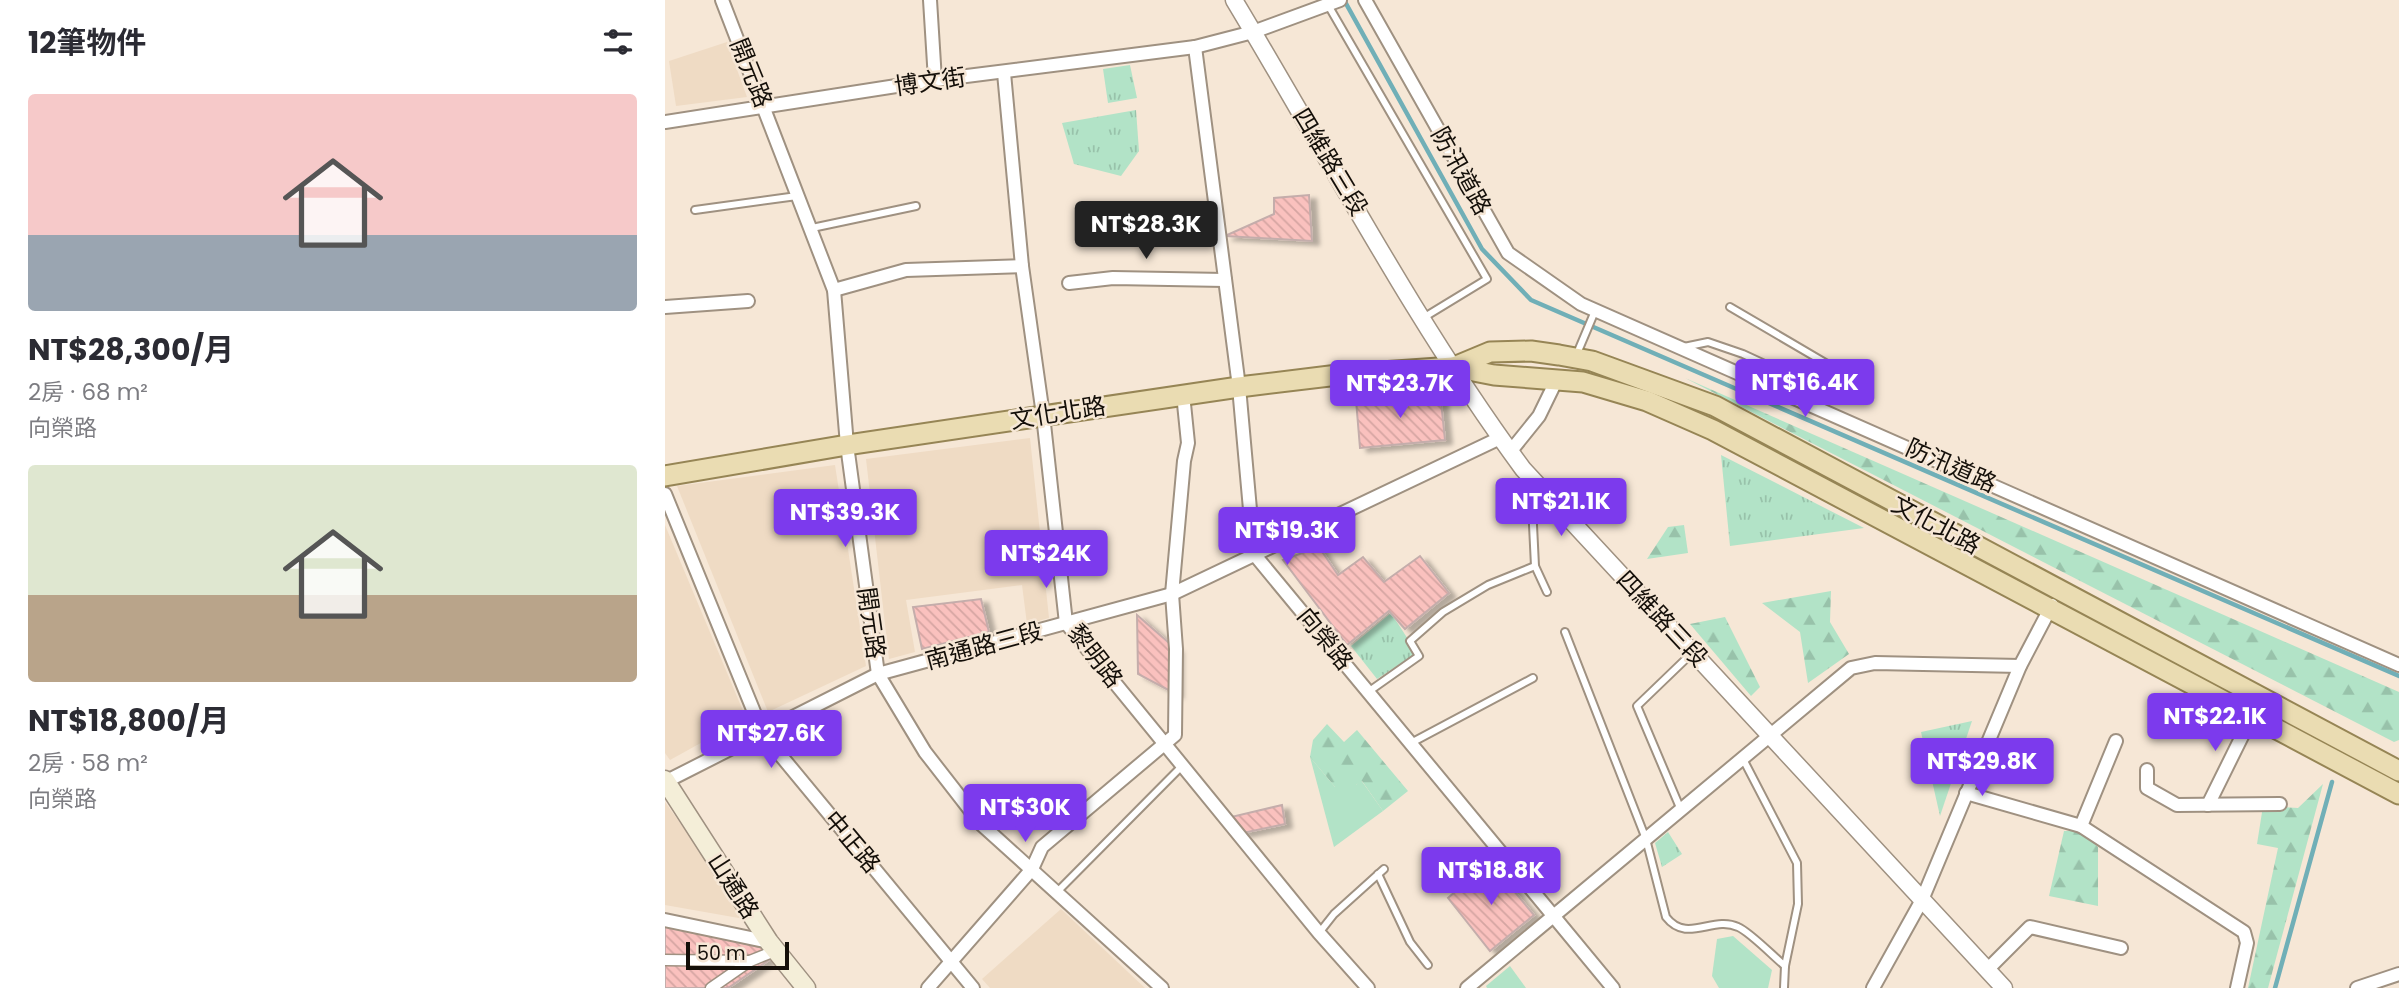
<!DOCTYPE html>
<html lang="zh-TW">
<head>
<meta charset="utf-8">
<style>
  body { margin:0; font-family:Poppins,"Noto Sans TC",sans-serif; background:#f2f2f3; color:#2b2b33; height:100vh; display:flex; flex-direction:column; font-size:26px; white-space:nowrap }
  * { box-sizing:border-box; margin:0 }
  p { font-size:23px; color:#7c7c81 }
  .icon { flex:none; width:38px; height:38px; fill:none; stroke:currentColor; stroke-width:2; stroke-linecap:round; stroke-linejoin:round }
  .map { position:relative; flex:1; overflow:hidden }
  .sheet { display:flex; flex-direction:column; background:#fff; width:665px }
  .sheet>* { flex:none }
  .scale { position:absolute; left:21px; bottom:18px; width:103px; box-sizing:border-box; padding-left:7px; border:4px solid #140f09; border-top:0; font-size:19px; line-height:24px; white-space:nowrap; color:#140f09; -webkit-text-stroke:5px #f6e7d6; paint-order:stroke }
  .price { position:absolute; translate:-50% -60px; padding:0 16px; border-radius:7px; background:#7c3aed; color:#fff; font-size:23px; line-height:46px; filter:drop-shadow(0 2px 4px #0008) }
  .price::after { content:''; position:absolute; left:50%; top:42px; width:21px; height:16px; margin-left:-10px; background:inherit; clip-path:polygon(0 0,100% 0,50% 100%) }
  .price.active { background:#222; color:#fff }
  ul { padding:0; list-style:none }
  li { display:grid; align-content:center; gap:14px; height:371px; padding:0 28px }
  li span { display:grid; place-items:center; height:217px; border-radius:7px; color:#555 }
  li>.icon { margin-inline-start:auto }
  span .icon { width:126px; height:126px; fill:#fffc; stroke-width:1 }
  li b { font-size:30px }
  h2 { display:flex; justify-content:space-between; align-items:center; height:84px; padding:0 28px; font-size:30px }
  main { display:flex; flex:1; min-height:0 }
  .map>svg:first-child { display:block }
</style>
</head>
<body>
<main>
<section class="sheet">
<h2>12筆物件<svg class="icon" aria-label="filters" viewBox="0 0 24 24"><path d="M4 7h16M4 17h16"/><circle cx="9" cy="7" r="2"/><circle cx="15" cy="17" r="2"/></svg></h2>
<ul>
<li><span style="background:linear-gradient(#f6c9c9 65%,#9aa5b1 0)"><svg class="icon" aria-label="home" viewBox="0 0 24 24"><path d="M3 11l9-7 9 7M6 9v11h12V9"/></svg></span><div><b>NT$28,300/月</b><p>2房 · 68 m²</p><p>向榮路</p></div></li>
<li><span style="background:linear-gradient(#dfe7d0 60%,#b9a48a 0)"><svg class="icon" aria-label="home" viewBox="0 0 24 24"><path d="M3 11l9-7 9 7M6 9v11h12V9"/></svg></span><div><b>NT$18,800/月</b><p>2房 · 58 m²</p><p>向榮路</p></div></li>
</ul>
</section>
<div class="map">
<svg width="1734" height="988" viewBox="0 0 1734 988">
  <defs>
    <pattern id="grass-tufts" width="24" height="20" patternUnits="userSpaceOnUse" patternTransform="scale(1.75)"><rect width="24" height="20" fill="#b2e3c7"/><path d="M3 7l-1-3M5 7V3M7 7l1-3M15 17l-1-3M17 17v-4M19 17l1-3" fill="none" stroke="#98c2aa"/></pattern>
    <pattern id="forest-firs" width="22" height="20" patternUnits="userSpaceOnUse" patternTransform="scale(1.75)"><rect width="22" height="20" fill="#b2e3c7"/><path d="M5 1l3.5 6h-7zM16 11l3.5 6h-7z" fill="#98c2aa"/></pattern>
    <pattern id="building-back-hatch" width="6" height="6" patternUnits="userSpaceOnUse" patternTransform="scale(1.75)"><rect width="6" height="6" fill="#fac1be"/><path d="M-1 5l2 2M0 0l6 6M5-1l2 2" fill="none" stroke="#d5a5a2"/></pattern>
    <filter id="shadow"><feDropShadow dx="7" dy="4" stdDeviation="2" flood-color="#0004"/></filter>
  </defs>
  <rect width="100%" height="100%" fill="#f6e7d6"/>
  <g fill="#efdbc4">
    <path d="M62,42l20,55 -71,9 -7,-45z"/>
    <path d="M365,438l19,180 -22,6 -5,-39 -116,15 9,52 -26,7 -23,-200z"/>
    <path d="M170,465l31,201 -98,46 -91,-226z"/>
    <path d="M0,525l81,193 -76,42 -5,-7z"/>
    <path d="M0,802l85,118 -85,-15z"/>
    <path d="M396,909l84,79h-155l-8,-9z"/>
  </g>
  <g fill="url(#grass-tufts)">
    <path d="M465,65l7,33 -29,5 -5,-34z"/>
    <path d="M471,110l3,41 -18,25 -47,-12 -12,-41z"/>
    <path d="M1056,455l143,73 -134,18z"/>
    <path d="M726,613l26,40 -40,26 -26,-33z"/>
    <path d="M1307,721l-32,95 -19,-84z"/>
    <path d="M1003,832l14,22 -20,13 -7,-24z"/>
  </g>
  <g fill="url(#forest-firs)">
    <path d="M1020,378l714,314v48l-5,2z"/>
    <path d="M1019,525l4,28 -41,6 21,-32z"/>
    <path d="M1166,591l-1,31 19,32 -41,29 -8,-51 -38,-29z"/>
    <path d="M1060,617l35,70 -9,9 -61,-72z"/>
    <path d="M662,724l17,18 13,-12 51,61 -25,20 -21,-30 -6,4 -21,2 -25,-30 3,-17z"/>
    <path d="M1658,784l-55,204h-20l30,-140 -21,-4 6,-38 35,2z"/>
    <path d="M1399,831h17l17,16v59l-49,-10z"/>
  </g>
  <g fill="#b2e3c7">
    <path d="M645,757l25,30 12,-11 9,9 5,-5 22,31 -49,36z"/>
    <path d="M1068,936l39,34 -4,18h-49l-7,-12 5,-37z"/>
    <path d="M845,966l16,22h-39l-1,-2z"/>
  </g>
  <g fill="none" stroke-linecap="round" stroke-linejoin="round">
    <g stroke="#70afb7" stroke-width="4.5">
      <path d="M679,0l138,249 49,51 868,376"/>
      <path d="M1610,988l57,-206"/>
    </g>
  </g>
  <g fill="url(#building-back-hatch)" stroke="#c4adab" stroke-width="2" filter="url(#shadow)">
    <path d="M644,195l3,46 -87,-5 49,-22v-16z"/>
    <path d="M775,392l5,48 -85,8 -4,-48z"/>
    <path d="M654,547l19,28 25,-18 21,25 36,-26 29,37 -44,36 -16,-18 -42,34 -64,-85z"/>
    <path d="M316,599l8,33 -67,17 -9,-42z"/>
    <path d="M472,615l39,34v45l-38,-20z"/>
    <path d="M617,805l3,19 -42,9 -12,-16z"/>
    <path d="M825,862l44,53 -44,36 -42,-53z"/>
    <path d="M0,924l98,24 6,12 -41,28h-63z"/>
  </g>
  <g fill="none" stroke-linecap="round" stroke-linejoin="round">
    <defs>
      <g id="service">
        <path d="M663,5l159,274 -64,39"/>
        <path d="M30,210l102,-14"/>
        <path d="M147,228l104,-22"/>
        <path d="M1019,347l24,-5 35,12 82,38 17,5 9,1 6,-12 -11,-11 -116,-68"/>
        <path d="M911,356l19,-45"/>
        <path d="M866,484l4,82 12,26"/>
        <path d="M900,632l81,207 20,78c21,27 47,-2 72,10 12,5 36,30 47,39"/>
        <path d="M703,692l51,-36 -9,-15 33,-29 45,-27 47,-19"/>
        <path d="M746,743l122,-65"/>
        <path d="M1078,759l54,104 1,41 -13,62 -1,22"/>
        <path d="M1016,810l-44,-104 54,-52"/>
        <path d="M713,874l32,68 18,23"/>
        <path d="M392,892l125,-126"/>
        <path d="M654,933l15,-19 50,-45"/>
      </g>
      <g id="pedestrian">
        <path d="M0,960l85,1"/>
        <path d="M46,988l39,-27 27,-11"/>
      </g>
      <g id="minor">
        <path d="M57,0l112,290 13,155 31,229 47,78 56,72 181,164"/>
        <path d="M265,0l5,80"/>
        <path d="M700,0l143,253 73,51 818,361"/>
        <path d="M530,47l44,340 15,167 359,434"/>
        <path d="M339,73l18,193 21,149 23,208 253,310 49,55"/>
        <path d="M0,122l270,-42 260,-33 58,-15 87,-32"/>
        <path d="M404,283l44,-5 112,2"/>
        <path d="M169,290l72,-20 116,-4"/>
        <path d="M0,307l83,-6"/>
        <path d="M845,452l29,-36 18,-37"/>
        <path d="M0,494l98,240 210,254"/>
        <path d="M1482,770v18l30,17 103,-1"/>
        <path d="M0,782l213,-108 294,-80 328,-156"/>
        <path d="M1301,793l115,33 163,106 3,11 -10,45"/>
        <path d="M1543,805l44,-89"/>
        <path d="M1416,826l35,-85"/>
        <path d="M0,920l104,22"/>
        <path d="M1322,970l43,-43 91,21"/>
        <path d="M263,988l104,-119 10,-22 133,-112 1,-86 -4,-55 12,-133 4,-18 -5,-49"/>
        <path d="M802,988l384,-320 24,-5 145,3"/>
        <path d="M1208,988l49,-88 98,-234 32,-61"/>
        <path d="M1692,988l42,-14"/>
      </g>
      <path id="tertiary" d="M569,0c94,156 181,323 289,469l481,519"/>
      <path id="secondary" d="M0,780l104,162 37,46"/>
      <g id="primary">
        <path d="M789,367l36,-15 41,-1 28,4 33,6 123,45 684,365"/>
        <path d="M0,476l182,-31 392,-58 99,-12 115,-8 41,8 89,7 64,19 66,29 686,364"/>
      </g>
    </defs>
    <use href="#service" stroke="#9f9181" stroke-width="10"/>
    <use href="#pedestrian" stroke="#9f9181" stroke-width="13"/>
    <use href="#minor" stroke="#9f9181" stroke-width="16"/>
    <use href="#tertiary" stroke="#9f9181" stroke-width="19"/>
    <use href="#secondary" stroke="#9f9181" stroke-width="21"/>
    <use href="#primary" stroke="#968555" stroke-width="23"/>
    <use href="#service" stroke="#fff" stroke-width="6"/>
    <use href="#pedestrian" stroke="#fff" stroke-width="10"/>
    <use href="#minor" stroke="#fff" stroke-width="12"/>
    <use href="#tertiary" stroke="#fff" stroke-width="16"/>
    <use href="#secondary" stroke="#f4eed8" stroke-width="18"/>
    <use href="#primary" stroke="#eadcb2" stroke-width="19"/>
  </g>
  <g text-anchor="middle" stroke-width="5" stroke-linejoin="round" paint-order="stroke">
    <g font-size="24" fill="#140f09" stroke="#f6e7d6">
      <text transform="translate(86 73) rotate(68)" y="8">開元路</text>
      <text transform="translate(265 82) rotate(-8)" y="8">博文街</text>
      <text transform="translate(665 162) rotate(59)" y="8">四維路三段</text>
      <text transform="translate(796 171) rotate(61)" y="8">防汛道路</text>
      <text transform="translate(393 413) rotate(-9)" y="8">文化北路</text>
      <text transform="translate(1286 466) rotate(24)" y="8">防汛道路</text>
      <text transform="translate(1271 525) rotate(28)" y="8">文化北路</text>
      <text transform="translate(997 619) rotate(47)" y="8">四維路三段</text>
      <text transform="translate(206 623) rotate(82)" y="8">開元路</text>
      <text transform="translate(660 639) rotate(51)" y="8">向榮路</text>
      <text transform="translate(319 646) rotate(-15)" y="8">南通路三段</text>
      <text transform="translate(430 656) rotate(52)" y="8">黎明路</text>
      <text transform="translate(187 842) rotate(50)" y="8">中正路</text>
      <text transform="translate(68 886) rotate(57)" y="8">山通路</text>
    </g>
  </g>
</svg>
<div class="scale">50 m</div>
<b class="price active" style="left:481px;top:261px">NT$28.3K</b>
<b class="price" style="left:1140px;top:419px">NT$16.4K</b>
<b class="price" style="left:735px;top:420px">NT$23.7K</b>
<b class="price" style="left:896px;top:538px">NT$21.1K</b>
<b class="price" style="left:180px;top:549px">NT$39.3K</b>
<b class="price" style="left:622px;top:567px">NT$19.3K</b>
<b class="price" style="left:381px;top:590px">NT$24K</b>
<b class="price" style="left:1550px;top:753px">NT$22.1K</b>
<b class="price" style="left:106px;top:770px">NT$27.6K</b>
<b class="price" style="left:1317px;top:798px">NT$29.8K</b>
<b class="price" style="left:360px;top:844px">NT$30K</b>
<b class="price" style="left:826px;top:907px">NT$18.8K</b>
</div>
</main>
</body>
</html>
